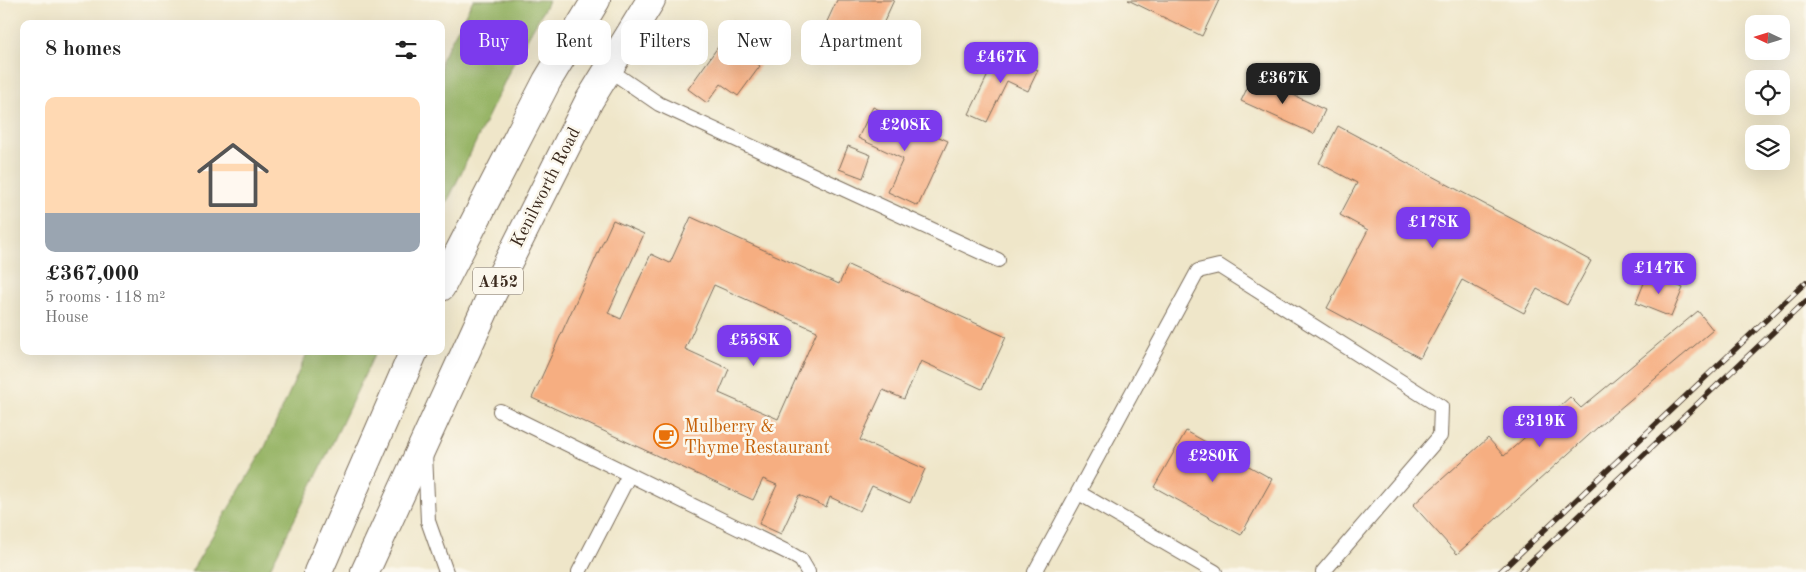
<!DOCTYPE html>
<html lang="en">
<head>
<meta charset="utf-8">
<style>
  body { margin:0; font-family:"Old Standard TT",serif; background:#f6f6f6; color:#222; height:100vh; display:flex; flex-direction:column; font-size:19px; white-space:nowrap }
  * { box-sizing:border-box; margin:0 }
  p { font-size:16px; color:#767676 }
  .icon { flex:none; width:28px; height:28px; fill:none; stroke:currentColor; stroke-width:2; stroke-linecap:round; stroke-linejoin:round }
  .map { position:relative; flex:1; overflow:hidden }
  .sheet { position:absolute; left:20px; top:20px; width:425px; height:335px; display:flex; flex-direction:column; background:#fff; border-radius:10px; box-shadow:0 5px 20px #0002 }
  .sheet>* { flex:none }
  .guide { position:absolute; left:460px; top:20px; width:475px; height:45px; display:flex; gap:10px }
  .needle { width:32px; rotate:274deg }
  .buttons { position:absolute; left:1745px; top:15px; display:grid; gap:10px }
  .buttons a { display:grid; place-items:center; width:45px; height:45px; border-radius:10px; background:#fff; box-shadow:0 5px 20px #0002; font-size:25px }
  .price { position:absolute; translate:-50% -42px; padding:0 11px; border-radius:10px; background:#7c3aed; color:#fff; font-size:16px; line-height:32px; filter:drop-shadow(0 1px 2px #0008) }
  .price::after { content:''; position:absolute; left:50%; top:30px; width:15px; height:11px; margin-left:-8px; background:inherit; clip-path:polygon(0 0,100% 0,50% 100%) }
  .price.on { background:#222; color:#fff }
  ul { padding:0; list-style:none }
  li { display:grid; align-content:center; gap:10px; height:265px; padding:0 25px }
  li+li { border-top:1px solid #e0e0e0 }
  li span { display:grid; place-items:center; height:155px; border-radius:10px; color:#555 }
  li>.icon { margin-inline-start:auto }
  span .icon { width:90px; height:90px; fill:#fffc; stroke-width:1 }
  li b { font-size:21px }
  h2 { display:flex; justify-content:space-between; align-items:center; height:60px; padding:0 25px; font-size:21px }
  .tag { padding:0 18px; border-radius:10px; background:#fff; box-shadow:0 5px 20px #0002; font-size:18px; line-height:45px }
  .tag.on { background:#7c3aed; color:#fff }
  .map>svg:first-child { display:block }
</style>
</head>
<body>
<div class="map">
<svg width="1806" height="572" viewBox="0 0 1806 572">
  <rect width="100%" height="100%" fill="#fbf7ec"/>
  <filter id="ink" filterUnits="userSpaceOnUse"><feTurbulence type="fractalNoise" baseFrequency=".02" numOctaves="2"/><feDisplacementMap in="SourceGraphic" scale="10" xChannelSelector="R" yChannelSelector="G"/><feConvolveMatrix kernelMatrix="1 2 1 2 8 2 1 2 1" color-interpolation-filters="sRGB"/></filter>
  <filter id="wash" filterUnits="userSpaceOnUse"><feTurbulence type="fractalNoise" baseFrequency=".0096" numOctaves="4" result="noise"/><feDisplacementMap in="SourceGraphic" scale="20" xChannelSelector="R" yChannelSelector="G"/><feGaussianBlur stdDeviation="1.12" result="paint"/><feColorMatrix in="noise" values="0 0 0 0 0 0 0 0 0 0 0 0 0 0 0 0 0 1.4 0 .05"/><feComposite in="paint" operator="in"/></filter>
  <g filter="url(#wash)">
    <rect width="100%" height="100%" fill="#efe6c9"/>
    <g fill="#98b567" stroke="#6a7042">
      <path d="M473,0h76l-37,66 -71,149v-155z"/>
      <path d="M308,351h68l-52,110 -56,111h-77l74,-125z"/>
    </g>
    <g id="blocks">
      <g fill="#f6ae81" fill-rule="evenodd">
        <path d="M837,0h57l-23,50 -47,-22z"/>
        <path d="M1128,0h91l-17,36z"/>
        <path d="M735,23l31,22 -12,16 6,5 -22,30 -17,-12 -14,19 -19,-14z"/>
        <path d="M999,52l39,18 -10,21 -21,-10 -20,41 -18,-8z"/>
        <path d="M1253,76l72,34 -11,24 -73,-33z"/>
        <path d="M873,107l75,34 -30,65 -30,-14 15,-33 -45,-21z"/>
        <path d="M1338,126l253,135 -24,44 -30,-16 -13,24 -62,-33 -42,78 -93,-50 41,-78 -28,-15 17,-32 -38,-20z"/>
        <path d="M848,146l23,9 -8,23 -24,-9z"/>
        <path d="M691,217l148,67 9,-19 158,72 -24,52 -61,-28 -17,38 -21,-9 -23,50 65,29 -15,34 -38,-17 -12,25 -30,-14 -4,10 -27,-12 -18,39 -22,-10 18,-39 -14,-6 -10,21 -221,-102 81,-178 31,14 -36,79 13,6 30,-65 19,9zM714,285l103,46 -39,88 -59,-26 10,-24 -44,-20z"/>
        <path d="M1648,273l35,15 -12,29 -35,-14z"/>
        <path d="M1698,311l15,19 -115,97 -141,127 -44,-49 75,-67 16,18 66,-59 11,11z"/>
        <path d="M1186,431l86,48 -31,56 -87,-48z"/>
      </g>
    </g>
  </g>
  <g filter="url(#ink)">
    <use href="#blocks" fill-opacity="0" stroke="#7a6c5a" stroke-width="1"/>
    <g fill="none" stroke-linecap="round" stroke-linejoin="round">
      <defs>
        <g id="service">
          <path d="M608,69l51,35 339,156"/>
          <path d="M500,411l289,142 12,7 7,12"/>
          <path d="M425,453l3,68 18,51"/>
          <path d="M1079,493l136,79"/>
          <path d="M579,572l50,-97"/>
          <path d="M1035,572l163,-301 21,-5 222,141 -1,29 -117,136"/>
        </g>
        <g id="trunk">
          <path d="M441,287l106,-206 49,-81"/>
          <path d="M318,572l96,-221"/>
          <path d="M365,572l127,-278 97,-193 62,-101"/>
        </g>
      </defs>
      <use href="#service" stroke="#7a6c5a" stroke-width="16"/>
      <use href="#trunk" stroke="#7a6c5a" stroke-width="30"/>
      <use href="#service" stroke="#fff" stroke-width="14"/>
      <use href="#trunk" stroke="#fff" stroke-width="28"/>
      <defs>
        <g id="rail">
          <path d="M1500,572l306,-290"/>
          <path d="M1520,572l286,-271"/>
        </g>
      </defs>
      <use href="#rail" stroke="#3b2a1e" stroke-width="5.5"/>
      <use href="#rail" stroke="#fbf7ec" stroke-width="4" stroke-dasharray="11" stroke-linecap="butt"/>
    </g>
  </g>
  <defs>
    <symbol id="cafe-ring" viewBox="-11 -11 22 22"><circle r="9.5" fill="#fbf7ec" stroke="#e8710a" stroke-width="1.5"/><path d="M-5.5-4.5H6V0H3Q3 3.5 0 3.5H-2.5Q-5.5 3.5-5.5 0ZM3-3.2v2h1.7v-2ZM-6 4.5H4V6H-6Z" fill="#e8710a"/></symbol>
  </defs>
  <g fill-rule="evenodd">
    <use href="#cafe-ring" x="652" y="422" width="28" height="28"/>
  </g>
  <g text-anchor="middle" stroke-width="5" stroke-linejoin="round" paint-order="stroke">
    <rect fill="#fbf7ec" stroke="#75685c" stroke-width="1" x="473" y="267.5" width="50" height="27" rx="4"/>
    <g font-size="16" font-weight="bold" fill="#3b2a1e">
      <text x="498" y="287">A452</text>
    </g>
    <g font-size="18" fill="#3b2a1e" stroke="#fbf7ec">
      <text transform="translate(545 187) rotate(-63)" y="6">Kenilworth Road</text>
    </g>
    <g font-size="18" fill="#c56008" stroke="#fbf7ec" text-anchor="start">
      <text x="684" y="432">Mulberry &amp;<tspan x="684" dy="21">Thyme Restaurant</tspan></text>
    </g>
  </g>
</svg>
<div class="buttons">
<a><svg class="needle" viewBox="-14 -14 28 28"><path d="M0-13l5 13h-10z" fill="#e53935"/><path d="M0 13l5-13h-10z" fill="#767676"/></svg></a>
<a><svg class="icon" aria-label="locate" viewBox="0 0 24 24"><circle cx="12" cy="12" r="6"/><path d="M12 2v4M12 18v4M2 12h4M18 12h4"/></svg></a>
<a><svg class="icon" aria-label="layers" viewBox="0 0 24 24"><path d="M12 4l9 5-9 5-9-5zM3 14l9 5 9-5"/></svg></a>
</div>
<b class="price" style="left:1001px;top:84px">£467K</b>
<b class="price on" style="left:1283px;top:105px">£367K</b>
<b class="price" style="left:905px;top:152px">£208K</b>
<b class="price" style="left:1433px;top:249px">£178K</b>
<b class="price" style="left:1659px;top:295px">£147K</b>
<b class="price" style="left:754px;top:367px">£558K</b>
<b class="price" style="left:1540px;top:448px">£319K</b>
<b class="price" style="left:1213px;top:483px">£280K</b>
<div class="guide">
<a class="tag on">Buy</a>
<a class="tag">Rent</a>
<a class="tag">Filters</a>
<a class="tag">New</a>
<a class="tag">Apartment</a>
</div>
<section class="sheet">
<h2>8 homes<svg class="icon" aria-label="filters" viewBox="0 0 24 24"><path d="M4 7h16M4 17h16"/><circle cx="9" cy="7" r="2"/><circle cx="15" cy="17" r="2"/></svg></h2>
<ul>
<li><span style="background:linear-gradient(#ffd9b3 75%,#9aa5b1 0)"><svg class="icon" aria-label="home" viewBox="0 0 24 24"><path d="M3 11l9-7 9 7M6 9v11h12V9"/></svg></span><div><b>£367,000</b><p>5 rooms · 118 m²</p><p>House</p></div></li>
</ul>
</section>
</div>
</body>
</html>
